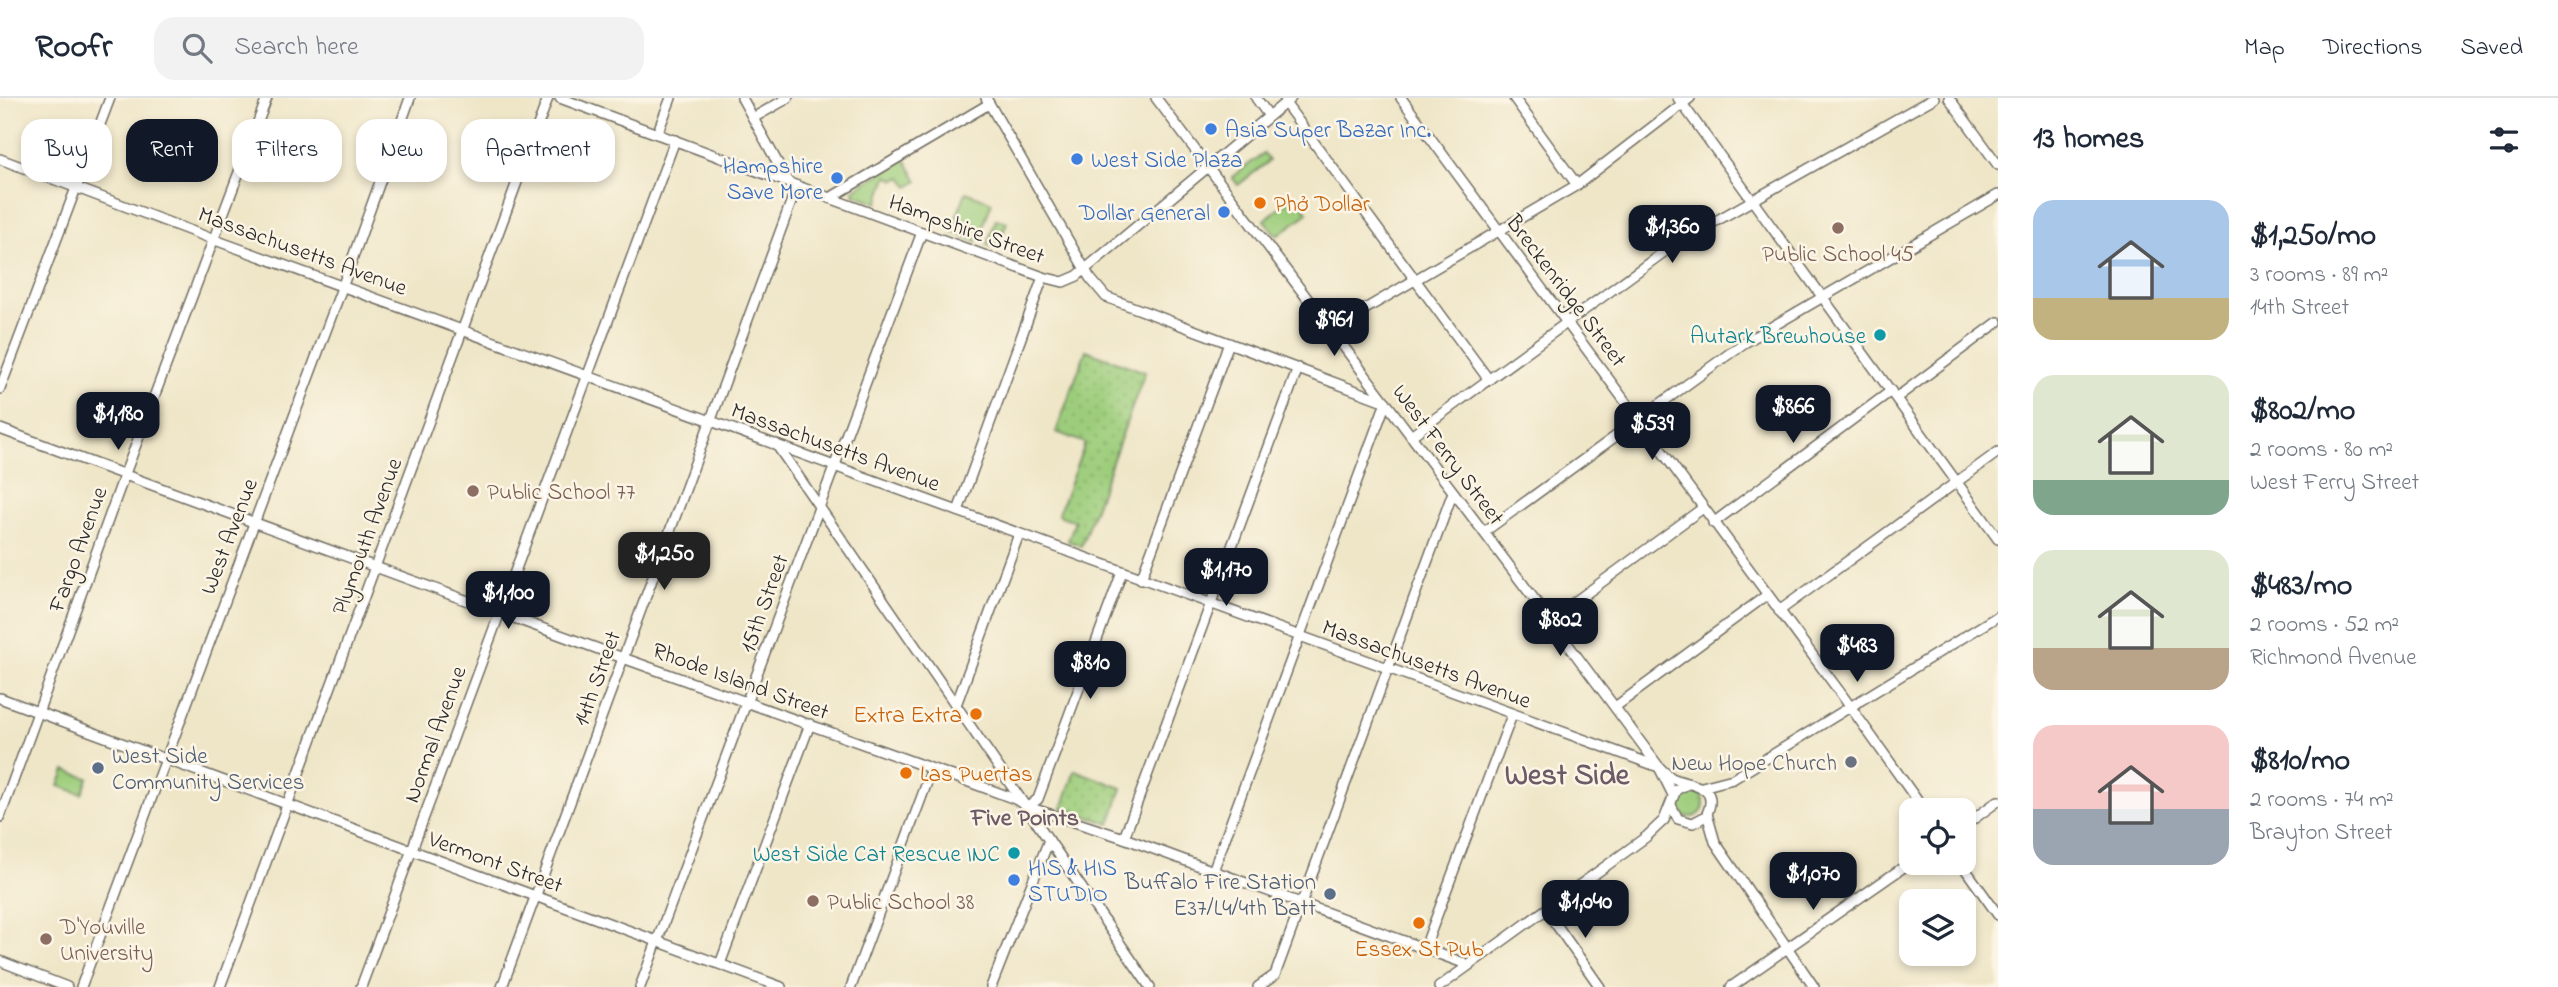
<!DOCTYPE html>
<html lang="en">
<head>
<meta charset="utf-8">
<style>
  body { margin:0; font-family:"Indie Flower",sans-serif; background:#f2f2f3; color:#1f2937; height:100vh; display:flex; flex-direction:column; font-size:26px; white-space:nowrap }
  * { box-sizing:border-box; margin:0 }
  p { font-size:23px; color:#747a83 }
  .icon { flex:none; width:38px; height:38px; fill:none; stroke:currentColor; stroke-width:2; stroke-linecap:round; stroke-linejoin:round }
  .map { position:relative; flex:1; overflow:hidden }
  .side { display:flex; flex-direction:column; background:#fff; width:560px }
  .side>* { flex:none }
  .guide { position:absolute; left:21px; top:21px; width:665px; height:63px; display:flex; gap:14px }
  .tools { position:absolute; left:1899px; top:700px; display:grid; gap:14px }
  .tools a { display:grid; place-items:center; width:77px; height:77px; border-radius:14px; background:#fff; box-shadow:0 4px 10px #0003; font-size:35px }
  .price { position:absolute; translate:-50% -60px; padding:0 16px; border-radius:14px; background:#111827; color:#fff; font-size:23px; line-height:46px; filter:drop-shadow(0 2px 4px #0008) }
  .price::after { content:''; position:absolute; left:50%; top:42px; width:21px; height:16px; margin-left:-10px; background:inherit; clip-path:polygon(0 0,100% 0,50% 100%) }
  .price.current { background:#222; color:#fff }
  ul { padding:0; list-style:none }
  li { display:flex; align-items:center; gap:21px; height:175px; padding:0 35px }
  li span { display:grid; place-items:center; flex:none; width:196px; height:140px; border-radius:21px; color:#555 }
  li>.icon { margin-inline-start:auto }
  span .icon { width:84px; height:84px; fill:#fffc; stroke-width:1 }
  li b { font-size:30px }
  h2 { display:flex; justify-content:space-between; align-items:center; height:84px; padding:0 35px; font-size:30px }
  .chip { padding:0 24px; border-radius:21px; background:#fff; box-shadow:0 4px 10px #0003; font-size:24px; line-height:63px }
  .chip.current { background:#111827; color:#fff }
  header { display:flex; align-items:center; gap:42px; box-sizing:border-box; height:98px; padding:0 35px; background:#fff; border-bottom:2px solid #e0e1e3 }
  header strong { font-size:33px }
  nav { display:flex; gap:38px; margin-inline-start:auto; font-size:24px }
  .search { width:490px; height:63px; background:#f2f2f3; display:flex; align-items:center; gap:18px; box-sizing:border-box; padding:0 24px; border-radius:21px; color:#747a83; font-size:26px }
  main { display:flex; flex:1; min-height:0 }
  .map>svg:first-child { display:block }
</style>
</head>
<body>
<header>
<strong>Roofr</strong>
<div class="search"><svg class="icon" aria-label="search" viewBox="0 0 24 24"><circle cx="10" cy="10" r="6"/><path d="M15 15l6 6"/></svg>Search here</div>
<nav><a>Map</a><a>Directions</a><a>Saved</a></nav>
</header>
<main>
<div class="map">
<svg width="1998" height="889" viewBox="0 0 1998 889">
  <defs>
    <pattern id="park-dots" width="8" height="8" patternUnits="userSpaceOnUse" patternTransform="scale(1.75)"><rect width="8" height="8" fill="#9dcd7c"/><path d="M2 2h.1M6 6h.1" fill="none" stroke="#87b06b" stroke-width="1.8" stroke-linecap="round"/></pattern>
  </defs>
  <rect width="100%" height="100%" fill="#fcf5e5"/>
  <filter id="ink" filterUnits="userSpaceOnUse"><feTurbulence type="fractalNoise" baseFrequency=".0143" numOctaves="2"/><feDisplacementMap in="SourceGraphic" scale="14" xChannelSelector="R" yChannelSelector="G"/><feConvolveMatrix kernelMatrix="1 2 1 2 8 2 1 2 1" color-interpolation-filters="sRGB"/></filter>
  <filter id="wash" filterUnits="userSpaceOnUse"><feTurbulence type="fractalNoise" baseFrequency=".00686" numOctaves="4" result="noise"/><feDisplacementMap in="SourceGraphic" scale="28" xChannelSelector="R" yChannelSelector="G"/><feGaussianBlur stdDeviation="1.57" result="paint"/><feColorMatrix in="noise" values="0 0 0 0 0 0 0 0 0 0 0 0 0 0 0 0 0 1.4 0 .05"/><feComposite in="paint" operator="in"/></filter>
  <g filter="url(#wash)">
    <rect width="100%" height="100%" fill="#efe6c8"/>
    <g fill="#9dcd7c" stroke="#647c54" stroke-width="2">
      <path d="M1264,55l5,8 -31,24 -6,-8z"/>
      <path d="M905,61l13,22 -9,6 -7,-10 -6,3 -9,-4 -9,27 -24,-9 -1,-4z"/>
      <path d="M966,94l26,10 -15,40 -26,-10z"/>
      <path d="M1295,98l13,17 -31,23 -13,-16z"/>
      <path d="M996,121l11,3 -10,27 -10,-4z"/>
      <path d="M65,672l23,8 -6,16 -23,-8z"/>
      <circle cx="1691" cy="706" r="13"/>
    </g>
    <g fill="url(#park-dots)" stroke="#647c54" stroke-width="2">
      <path d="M1086,252l59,22 -64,174 -13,-5 7,-20 -17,-6 27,-72 -29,-11z"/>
      <path d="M1075,672l47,18 -12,36 -48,-16z"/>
    </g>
  </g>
  <g filter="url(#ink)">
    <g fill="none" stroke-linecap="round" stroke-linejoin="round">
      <defs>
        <g id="minor">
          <path d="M560,0l483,179 20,5 14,-6 214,-178"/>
          <path d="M742,0l46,84"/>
          <path d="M986,0l104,180 16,19 280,105 -173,469"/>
          <path d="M1156,0l394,522 109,147 14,28"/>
          <path d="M1256,0l13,18"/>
          <path d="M1401,0l441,597 82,115"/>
          <path d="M1514,0l63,87"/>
          <path d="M1678,0l320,441"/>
          <path d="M1949,0l49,67"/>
          <path d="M1285,5l204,277"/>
          <path d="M753,20l35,-20"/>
          <path d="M657,36l14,-36"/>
          <path d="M0,61l215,81 1444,527c4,4 8,8 13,11 20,9 49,6 34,38l-13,7 -15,-4 -7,-14"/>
          <path d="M830,100l159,-94"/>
          <path d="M1331,231l246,-144 113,-87"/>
          <path d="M0,291l110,-291"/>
          <path d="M1896,300l102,-76"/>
          <path d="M0,331l623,229 349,125 43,16 13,8 96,31 345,127"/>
          <path d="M1411,338l264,-192 259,-146"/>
          <path d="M776,346l374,543"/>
          <path d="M958,413l85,-234"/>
          <path d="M1713,425l178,-132"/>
          <path d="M1484,434l260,-189 254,-148"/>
          <path d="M1141,481l88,-236"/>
          <path d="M1779,513l219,-159"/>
          <path d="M1550,522l153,-112"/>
          <path d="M0,600l781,289"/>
          <path d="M956,607l63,-171"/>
          <path d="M1615,609l152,-112"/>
          <path d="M1702,689l31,-8 265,-163"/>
          <path d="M1028,709l10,-8 84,-227"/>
          <path d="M1707,716l8,28 99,145"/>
          <path d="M0,719l123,-338 144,-381"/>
          <path d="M1964,728l34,-25"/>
          <path d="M1124,740l174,-470"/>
          <path d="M1961,765l37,52"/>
          <path d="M1546,812l54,77"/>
          <path d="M1424,852l88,-235"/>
          <path d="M0,863l67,26"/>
          <path d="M720,866l90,-240"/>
          <path d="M81,889l262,-702 67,-187"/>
          <path d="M220,889l328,-889"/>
          <path d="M361,889l314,-847"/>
          <path d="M502,889l295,-801"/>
          <path d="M640,889l282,-755"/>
          <path d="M851,889l81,-218"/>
          <path d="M991,889l58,-147"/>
          <path d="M1258,889l17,-12 178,-483"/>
          <path d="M1439,889l207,-150 18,-17 12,-30 12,-6"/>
          <path d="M1731,889l180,-125"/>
        </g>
      </defs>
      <use href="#minor" stroke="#706c62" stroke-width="12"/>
      <use href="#minor" stroke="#fff" stroke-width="9"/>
    </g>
  </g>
  <g fill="#3f7fe0" stroke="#fcf5e5" stroke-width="2.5">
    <circle cx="1211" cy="31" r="7"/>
    <circle cx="1077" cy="61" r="7"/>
    <circle cx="837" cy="80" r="7"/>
    <circle cx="1224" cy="114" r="7"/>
    <circle cx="1014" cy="782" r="7"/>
  </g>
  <g fill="#e8710a" stroke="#fcf5e5" stroke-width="2.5">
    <circle cx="1260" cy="105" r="7"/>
    <circle cx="976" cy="616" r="7"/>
    <circle cx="906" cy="675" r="7"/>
    <circle cx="1419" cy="825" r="7"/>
  </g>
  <g fill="#8d6e63" stroke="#fcf5e5" stroke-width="2.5">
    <circle cx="1838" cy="130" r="7"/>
    <circle cx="473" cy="393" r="7"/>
    <circle cx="813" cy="803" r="7"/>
    <circle cx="46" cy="841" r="7"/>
  </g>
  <g fill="#0f9aa8" stroke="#fcf5e5" stroke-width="2.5">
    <circle cx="1880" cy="237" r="7"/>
    <circle cx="1014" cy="755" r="7"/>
  </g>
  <circle fill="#6b7280" stroke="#fcf5e5" stroke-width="2.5" cx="1851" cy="664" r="7"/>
  <g fill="#5c6f8a" stroke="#fcf5e5" stroke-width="2.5">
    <circle cx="98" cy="670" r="7"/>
    <circle cx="1330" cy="796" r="7"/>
  </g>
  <g text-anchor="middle" stroke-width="5" stroke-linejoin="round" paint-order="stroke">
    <g font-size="23" fill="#366cbe" stroke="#fcf5e5" text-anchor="start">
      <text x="1225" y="39">Asia Super Bazar Inc.</text>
      <text x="1091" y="69">West Side Plaza</text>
      <text x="823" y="75" text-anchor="end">Hampshire<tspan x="823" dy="26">Save More</tspan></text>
      <text x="1210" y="122" text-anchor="end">Dollar General</text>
      <text x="1028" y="777">HIS &amp; HIS<tspan x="1028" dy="26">STUDIO</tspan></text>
    </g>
    <g font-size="23" fill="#c56008" stroke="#fcf5e5" text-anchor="start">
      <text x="1274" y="113">Phở Dollar</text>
      <text x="962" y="624" text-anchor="end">Extra Extra</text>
      <text x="920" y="683">Las Puertas</text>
      <text x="1419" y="858" text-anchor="middle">Essex St Pub</text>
    </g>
    <g font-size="23" fill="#2b2b2b" stroke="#fcf5e5">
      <text transform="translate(967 130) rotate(20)" y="8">Hampshire Street</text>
      <text transform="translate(303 152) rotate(20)" y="8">Massachusetts Avenue</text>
      <text transform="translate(1567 192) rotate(53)" y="8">Breckenridge Street</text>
      <text transform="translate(836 348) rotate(20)" y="8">Massachusetts Avenue</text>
      <text transform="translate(1449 356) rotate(53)" y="8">West Ferry Street</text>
      <text transform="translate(228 438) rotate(-69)" y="8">West Avenue</text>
      <text transform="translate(366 438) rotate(-70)" y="8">Plymouth Avenue</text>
      <text transform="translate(77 451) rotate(-70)" y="8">Fargo Avenue</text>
      <text transform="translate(763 505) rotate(-70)" y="8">15th Street</text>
      <text transform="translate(1427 565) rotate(20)" y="8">Massachusetts Avenue</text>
      <text transform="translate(596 580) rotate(-70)" y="8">14th Street</text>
      <text transform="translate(741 582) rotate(20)" y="8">Rhode Island Street</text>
      <text transform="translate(434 636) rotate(-70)" y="8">Normal Avenue</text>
      <text transform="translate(496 763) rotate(20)" y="8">Vermont Street</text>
    </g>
    <g font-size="23" fill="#785e54" stroke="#fcf5e5" text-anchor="start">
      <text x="1838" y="163" text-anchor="middle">Public School 45</text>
      <text x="487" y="401">Public School 77</text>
      <text x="827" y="811">Public School 38</text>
      <text x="60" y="836">D'Youville<tspan x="60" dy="26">University</tspan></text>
    </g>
    <g font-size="23" fill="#0d838f" stroke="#fcf5e5" text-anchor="end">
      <text x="1866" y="245">Autark Brewhouse</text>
      <text x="1000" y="763">West Side Cat Rescue INC</text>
    </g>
    <g font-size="23" fill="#4e5e75" stroke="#fcf5e5" text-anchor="start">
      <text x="112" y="665">West Side<tspan x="112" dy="26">Community Services</tspan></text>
      <text x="1316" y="791" text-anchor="end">Buffalo Fire Station<tspan x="1316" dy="26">E37/L4/4th Batt</tspan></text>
    </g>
    <g font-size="23" fill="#5b616d" stroke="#fcf5e5" text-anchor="end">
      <text x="1837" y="672">New Hope Church</text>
    </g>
    <g font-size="24" font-weight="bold" fill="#6c5a66" stroke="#fcf5e5">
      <text x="1025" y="727">Five Points</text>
    </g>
    <g font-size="30" font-weight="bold" fill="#6c5a66" stroke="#fcf5e5">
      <text x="1567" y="686">West Side</text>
    </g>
  </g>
</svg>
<div class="tools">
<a><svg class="icon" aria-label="locate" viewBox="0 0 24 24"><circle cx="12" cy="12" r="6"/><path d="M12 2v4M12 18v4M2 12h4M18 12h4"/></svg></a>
<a><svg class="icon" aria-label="layers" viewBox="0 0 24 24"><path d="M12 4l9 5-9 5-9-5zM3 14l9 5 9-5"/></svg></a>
</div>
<b class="price" style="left:1672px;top:167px">$1,360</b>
<b class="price" style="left:1334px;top:260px">$961</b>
<b class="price" style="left:1793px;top:347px">$866</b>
<b class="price" style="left:118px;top:354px">$1,180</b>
<b class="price" style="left:1652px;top:364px">$539</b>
<b class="price current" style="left:664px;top:494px">$1,250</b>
<b class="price" style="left:1226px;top:510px">$1,170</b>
<b class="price" style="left:508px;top:533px">$1,100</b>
<b class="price" style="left:1560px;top:560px">$802</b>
<b class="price" style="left:1857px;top:586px">$483</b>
<b class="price" style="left:1090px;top:603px">$810</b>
<b class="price" style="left:1813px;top:814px">$1,070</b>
<b class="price" style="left:1585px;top:842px">$1,040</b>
<div class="guide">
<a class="chip">Buy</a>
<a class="chip current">Rent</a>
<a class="chip">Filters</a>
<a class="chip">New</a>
<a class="chip">Apartment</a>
</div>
</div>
<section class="side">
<h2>13 homes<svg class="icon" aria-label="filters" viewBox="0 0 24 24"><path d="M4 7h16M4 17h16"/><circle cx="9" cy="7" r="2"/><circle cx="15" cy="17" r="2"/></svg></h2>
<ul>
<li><span style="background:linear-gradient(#a9c7e8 70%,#c2b280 0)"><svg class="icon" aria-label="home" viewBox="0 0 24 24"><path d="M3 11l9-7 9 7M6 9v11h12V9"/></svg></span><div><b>$1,250/mo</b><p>3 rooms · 89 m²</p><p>14th Street</p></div></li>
<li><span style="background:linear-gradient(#dfe7d0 75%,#7fa58c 0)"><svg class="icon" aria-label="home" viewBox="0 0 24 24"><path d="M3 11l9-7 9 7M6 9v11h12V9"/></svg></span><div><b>$802/mo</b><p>2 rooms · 80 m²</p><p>West Ferry Street</p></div></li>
<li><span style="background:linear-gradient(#dfe7d0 70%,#b9a48a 0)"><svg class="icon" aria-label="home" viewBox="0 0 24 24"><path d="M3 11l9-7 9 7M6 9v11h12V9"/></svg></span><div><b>$483/mo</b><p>2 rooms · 52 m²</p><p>Richmond Avenue</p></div></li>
<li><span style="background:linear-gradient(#f6c9c9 60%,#9aa5b1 0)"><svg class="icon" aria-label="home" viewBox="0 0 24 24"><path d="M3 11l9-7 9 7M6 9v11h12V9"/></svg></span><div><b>$810/mo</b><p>2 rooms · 74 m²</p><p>Brayton Street</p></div></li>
</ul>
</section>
</main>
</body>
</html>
